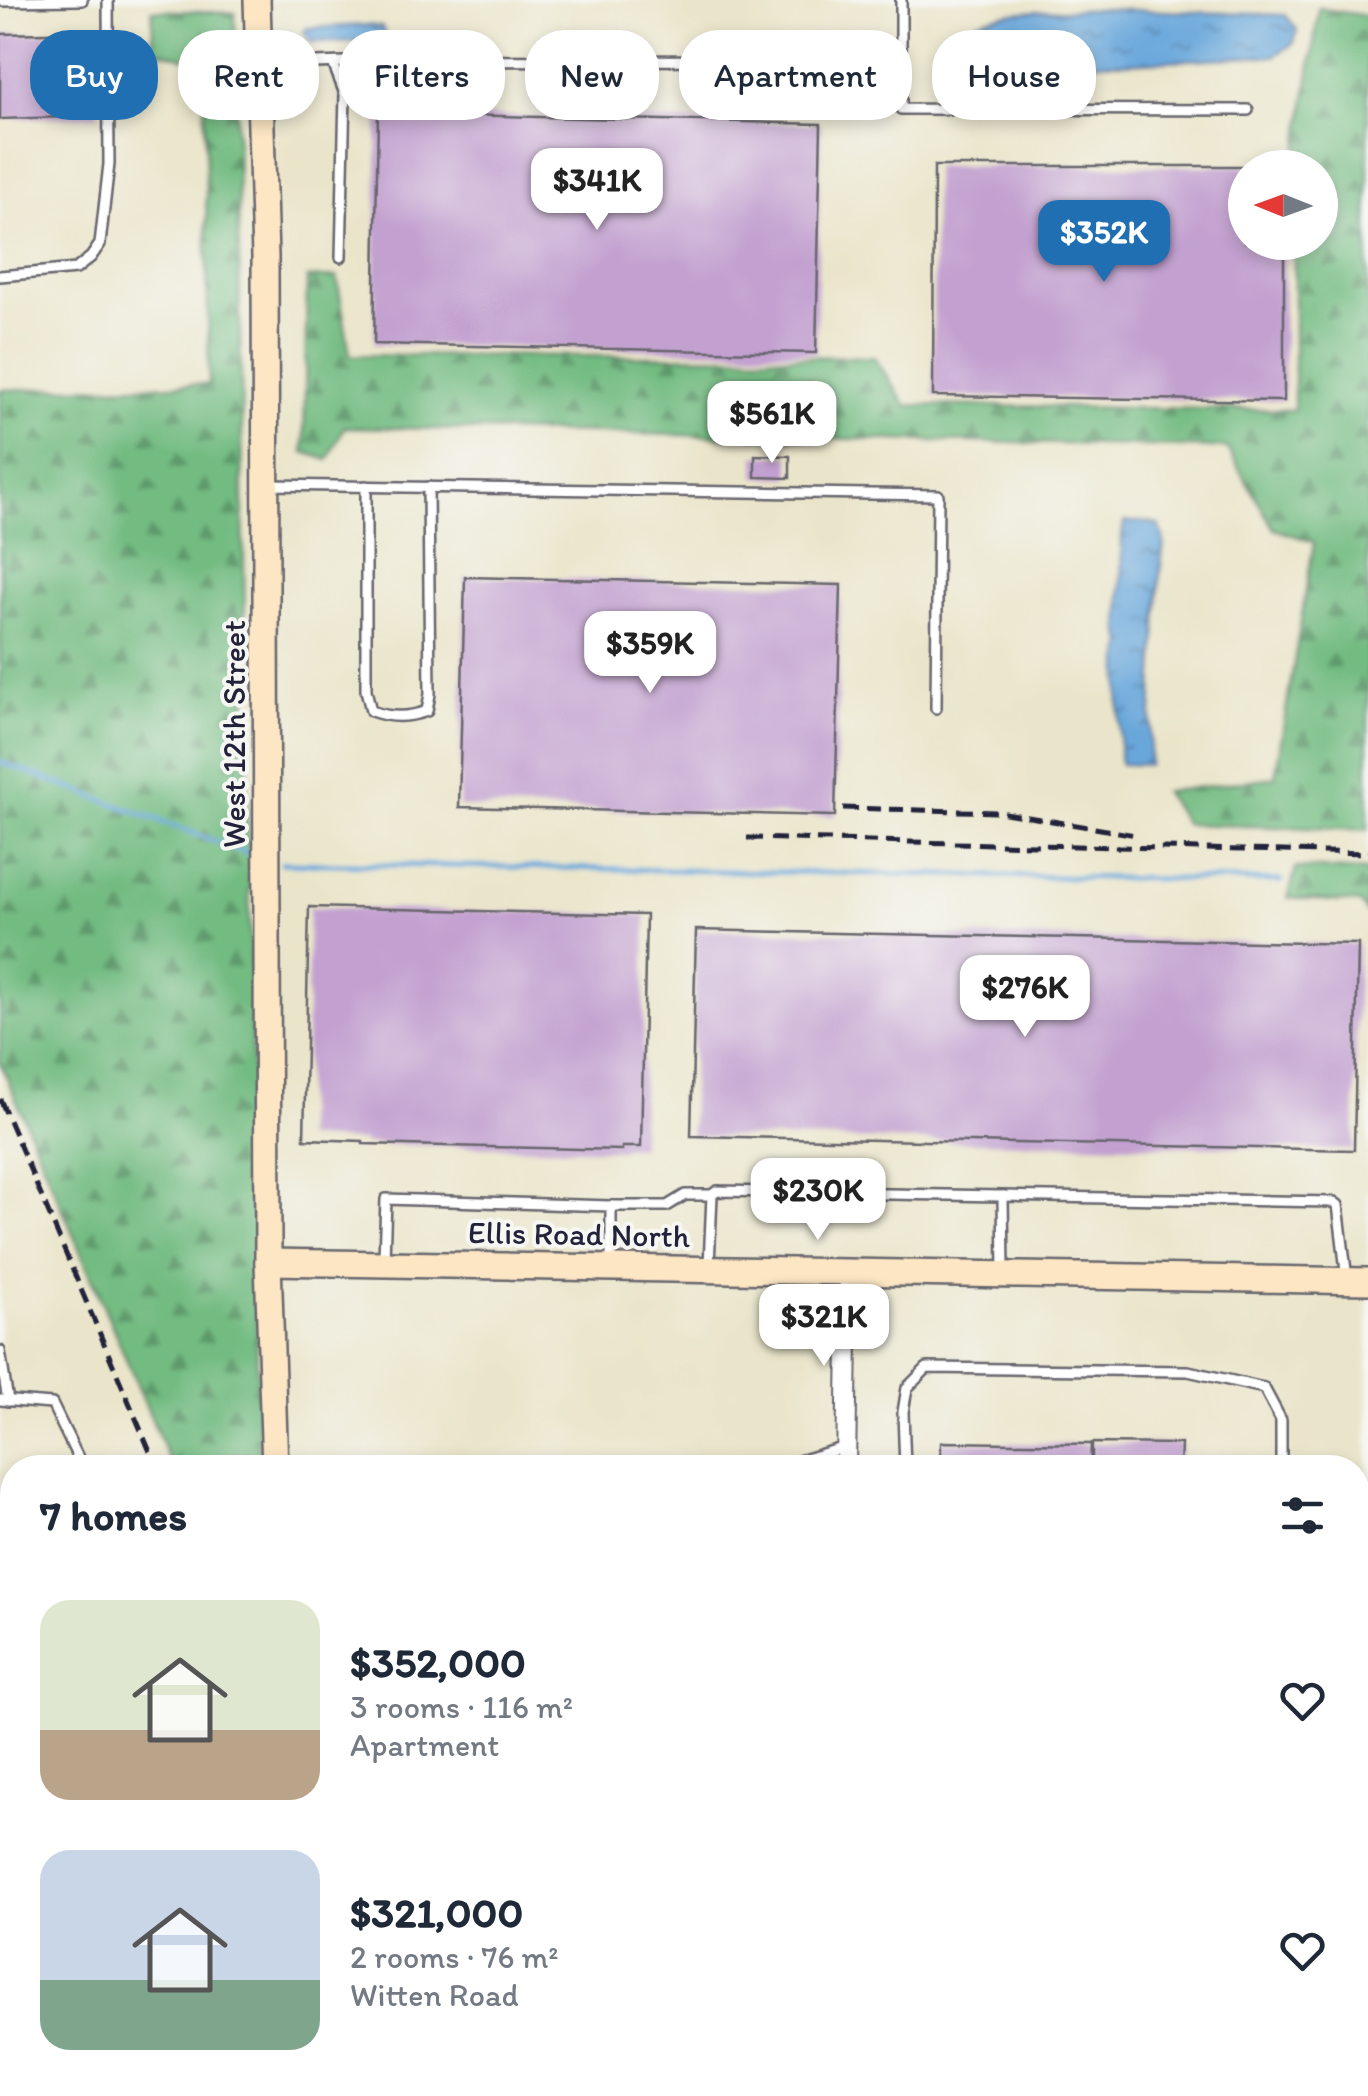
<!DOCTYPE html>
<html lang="en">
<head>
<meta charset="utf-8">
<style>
  body { margin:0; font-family:Itim,sans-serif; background:#f6f6f7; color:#1f2937; height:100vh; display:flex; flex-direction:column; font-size:38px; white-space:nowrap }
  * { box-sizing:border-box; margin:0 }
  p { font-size:32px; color:#747a83 }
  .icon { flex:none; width:55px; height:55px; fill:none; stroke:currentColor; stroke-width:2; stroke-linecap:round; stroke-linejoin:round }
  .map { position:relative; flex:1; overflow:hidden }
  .drawer { position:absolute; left:0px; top:1455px; width:1370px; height:642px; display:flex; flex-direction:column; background:#fff; border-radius:40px 40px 0 0; box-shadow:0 5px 15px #0003 }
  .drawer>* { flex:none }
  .banner { position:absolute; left:30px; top:30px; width:1310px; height:90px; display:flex; gap:20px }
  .needle { width:65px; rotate:271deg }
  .buttons { position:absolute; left:1228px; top:150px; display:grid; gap:20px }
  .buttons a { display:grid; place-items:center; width:110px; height:110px; border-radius:50%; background:#fff; box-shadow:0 5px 15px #0003; font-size:50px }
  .price { position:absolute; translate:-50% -85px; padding:0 22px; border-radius:20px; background:#fff; color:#222; font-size:32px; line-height:65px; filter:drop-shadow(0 2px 5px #0008) }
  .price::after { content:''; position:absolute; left:50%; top:60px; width:30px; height:22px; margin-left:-15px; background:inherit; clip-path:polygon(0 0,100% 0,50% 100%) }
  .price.active { background:#1f6fb2; color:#fff }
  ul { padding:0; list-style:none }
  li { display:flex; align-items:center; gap:30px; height:250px; padding:0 40px }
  li span { display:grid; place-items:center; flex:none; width:280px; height:200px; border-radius:30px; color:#555 }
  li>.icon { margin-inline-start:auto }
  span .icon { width:120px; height:120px; fill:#fffc; stroke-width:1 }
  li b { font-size:42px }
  h2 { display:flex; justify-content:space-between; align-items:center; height:120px; padding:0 40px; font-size:42px }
  .tag { padding:0 35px; border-radius:40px; background:#fff; box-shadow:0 5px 15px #0003; font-size:35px; line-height:90px }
  .tag.active { background:#1f6fb2; color:#fff }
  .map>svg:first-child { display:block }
</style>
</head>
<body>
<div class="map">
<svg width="1368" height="2096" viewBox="0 0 1368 2096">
  <defs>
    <pattern id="forest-firs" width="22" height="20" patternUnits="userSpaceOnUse" patternTransform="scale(2.5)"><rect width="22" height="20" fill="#72bb81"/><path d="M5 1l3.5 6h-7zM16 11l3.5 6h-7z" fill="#5d986b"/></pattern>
    <pattern id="water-ripples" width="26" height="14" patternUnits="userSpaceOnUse" patternTransform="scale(2.5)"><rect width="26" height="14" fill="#69a7db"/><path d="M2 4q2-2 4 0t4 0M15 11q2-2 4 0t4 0" fill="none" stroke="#5688b3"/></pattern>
  </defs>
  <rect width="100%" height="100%" fill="#f6f6f2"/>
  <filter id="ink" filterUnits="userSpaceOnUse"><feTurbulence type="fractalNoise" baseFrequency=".01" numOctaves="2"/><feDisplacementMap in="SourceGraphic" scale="20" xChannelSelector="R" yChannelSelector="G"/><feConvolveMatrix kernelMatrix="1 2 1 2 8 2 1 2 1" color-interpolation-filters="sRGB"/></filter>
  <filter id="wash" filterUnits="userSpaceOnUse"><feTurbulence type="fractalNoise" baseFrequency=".0048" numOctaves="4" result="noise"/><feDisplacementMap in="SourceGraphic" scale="40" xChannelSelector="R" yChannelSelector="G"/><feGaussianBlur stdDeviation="2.25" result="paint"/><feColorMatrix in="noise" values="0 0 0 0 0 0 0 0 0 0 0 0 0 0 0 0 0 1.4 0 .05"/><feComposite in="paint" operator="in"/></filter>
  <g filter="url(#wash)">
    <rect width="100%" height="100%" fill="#eae5ca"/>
    <g fill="url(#forest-firs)" stroke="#4a6e5e" stroke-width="2.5">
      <path d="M1319,8l49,8v814l-183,-6 -21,-32 111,-15 39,-235 -40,-13 -47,-81 -883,-21 -16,33 -24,-8 3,-174 30,-1 13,78 524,2 32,48 388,5v-167l26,-1v-74l-24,-1z"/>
      <path d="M152,10l83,3 24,1454h-87l-172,-405v-672l209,-6 -5,-320 -51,-15z"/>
      <path d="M1296,868l72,3v43l-8,-11 -72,-5z"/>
      <path d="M1368,1538v217l-10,2v-208z"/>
      <path d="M1358,2032l10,2v62h-173l2,-11h161z"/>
      <path d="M323,2085h59l4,11h-63z"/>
      <path d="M443,2085h167l15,11h-177z"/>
      <path d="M877,2085h150l-5,11h-140z"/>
    </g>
    <g fill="url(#water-ripples)" stroke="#46648b" stroke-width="2.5">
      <path d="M1104,9l181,6 12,14 -3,14 -20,13 -153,7 -134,-5 -11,-8 -12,-20c36,-25 97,-18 140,-21z"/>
      <path d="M367,25l15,2 4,9 -5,5 -70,1 -7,-10 2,-4z"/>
      <path d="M1124,522h26l10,4 4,16 -4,31 -11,192 -28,-1 -2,-5 1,-99 4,-15 -4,-14 2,-96z"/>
    </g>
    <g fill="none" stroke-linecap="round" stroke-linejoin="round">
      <g stroke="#69a7db" stroke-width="5">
        <path d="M0,762l250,92"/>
        <path d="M282,863l999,18"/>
      </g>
    </g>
    <g id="blocks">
      <g fill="#c2a0d0">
        <path d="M95,32l3,84 -98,3v-85z"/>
        <path d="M378,113l443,11 -5,229 -442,-9z"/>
        <path d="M934,166h311v76h39v159l-351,-5z"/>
        <path d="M755,455l35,1v22l-35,-1z"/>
        <path d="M465,577l376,8 -6,231 -376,-9z"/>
        <path d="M309,907l337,8 -5,232h-19v3l-259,-6v-3l-59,-2z"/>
        <path d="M696,930l662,14 -4,206 -663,-14z"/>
        <path d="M941,1442l150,2 -1,24h-149z"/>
        <path d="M1092,1443l89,1 -1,24h-88z"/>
      </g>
    </g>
  </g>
  <g filter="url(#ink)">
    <use href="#blocks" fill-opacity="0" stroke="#68666d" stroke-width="2.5"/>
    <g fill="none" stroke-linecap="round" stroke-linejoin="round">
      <defs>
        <g id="lane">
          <path d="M901,0v109l347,1"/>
          <path d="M0,1l82,-1"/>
          <path d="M333,63l12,31 -4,163"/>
          <path d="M261,65l110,-4 433,-1"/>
          <path d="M0,276l76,-7 15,-12 9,-13 9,-80 -1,-164"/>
          <path d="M269,485l669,10 -2,213"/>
          <path d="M366,486v204l5,21c20,7 36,7 56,0l3,-17 -2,-207"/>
          <path d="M1003,1196l1,76"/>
          <path d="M611,1206h56l18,-11h27"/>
          <path d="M384,1259l2,-60 225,7v58"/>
          <path d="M709,1266l3,-71 5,-4 617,11 4,3 9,74"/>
          <path d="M0,1351l8,50"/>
          <path d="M0,1400l52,4 31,64"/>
          <path d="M775,1468l71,-21"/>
          <path d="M905,1468l-2,-56 4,-24 20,-20 261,3 76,17 17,32v48"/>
          <path d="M241,2085l1,11"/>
        </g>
        <path id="street" d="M846,1468l3,-197"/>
        <g id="secondary">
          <path d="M257,0l8,257 3,1005 7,206"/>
          <path d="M268,1262l1100,19"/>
          <path d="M291,2085v11"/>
        </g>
      </defs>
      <use href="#lane" stroke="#68666d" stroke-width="14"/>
      <use href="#street" stroke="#68666d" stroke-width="22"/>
      <use href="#secondary" stroke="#68666d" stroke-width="30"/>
      <use href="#lane" stroke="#fff" stroke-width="9"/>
      <use href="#street" stroke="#fff" stroke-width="18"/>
      <use href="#secondary" stroke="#fce6c4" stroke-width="25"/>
      <g stroke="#22223b" stroke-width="5" stroke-dasharray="15 8" stroke-linecap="butt">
        <path d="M843,808l156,4 137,23"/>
        <path d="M747,838l621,15"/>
        <path d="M0,1099l157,369"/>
        <path d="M421,2085l4,11"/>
      </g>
    </g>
  </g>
  <g text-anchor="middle" stroke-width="8" stroke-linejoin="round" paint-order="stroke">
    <g font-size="32" fill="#22223b" stroke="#f6f6f2">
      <text transform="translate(234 734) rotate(-90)" y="11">West 12th Street</text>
      <text transform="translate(579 1234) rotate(1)" y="11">Ellis Road North</text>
    </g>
  </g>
</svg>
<div class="buttons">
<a><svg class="needle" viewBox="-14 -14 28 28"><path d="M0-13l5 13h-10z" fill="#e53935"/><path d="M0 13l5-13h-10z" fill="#747a83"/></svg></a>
</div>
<b class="price" style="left:597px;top:233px">$341K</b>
<b class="price active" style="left:1104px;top:285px">$352K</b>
<b class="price" style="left:772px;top:466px">$561K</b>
<b class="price" style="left:650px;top:696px">$359K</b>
<b class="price" style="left:1025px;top:1040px">$276K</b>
<b class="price" style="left:818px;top:1243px">$230K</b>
<b class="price" style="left:824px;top:1369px">$321K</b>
<div class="banner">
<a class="tag active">Buy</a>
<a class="tag">Rent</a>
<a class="tag">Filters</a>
<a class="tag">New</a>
<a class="tag">Apartment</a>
<a class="tag">House</a>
</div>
<section class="drawer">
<h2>7 homes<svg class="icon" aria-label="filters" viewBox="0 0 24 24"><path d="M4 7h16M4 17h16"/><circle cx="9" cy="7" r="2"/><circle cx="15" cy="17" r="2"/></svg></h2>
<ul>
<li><span style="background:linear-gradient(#dfe7d0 65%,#b9a48a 0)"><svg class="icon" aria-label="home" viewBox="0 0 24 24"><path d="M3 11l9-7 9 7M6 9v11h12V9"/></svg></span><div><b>$352,000</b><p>3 rooms · 116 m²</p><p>Apartment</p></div><svg class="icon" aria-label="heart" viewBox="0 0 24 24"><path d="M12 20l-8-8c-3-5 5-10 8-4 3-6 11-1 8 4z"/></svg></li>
<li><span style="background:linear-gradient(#c9d6e8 65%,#7fa58c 0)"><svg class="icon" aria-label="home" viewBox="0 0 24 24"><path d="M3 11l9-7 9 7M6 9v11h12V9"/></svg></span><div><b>$321,000</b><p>2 rooms · 76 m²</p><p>Witten Road</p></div><svg class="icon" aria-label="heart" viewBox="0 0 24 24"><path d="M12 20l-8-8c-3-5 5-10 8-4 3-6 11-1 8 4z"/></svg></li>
</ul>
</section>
</div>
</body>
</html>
